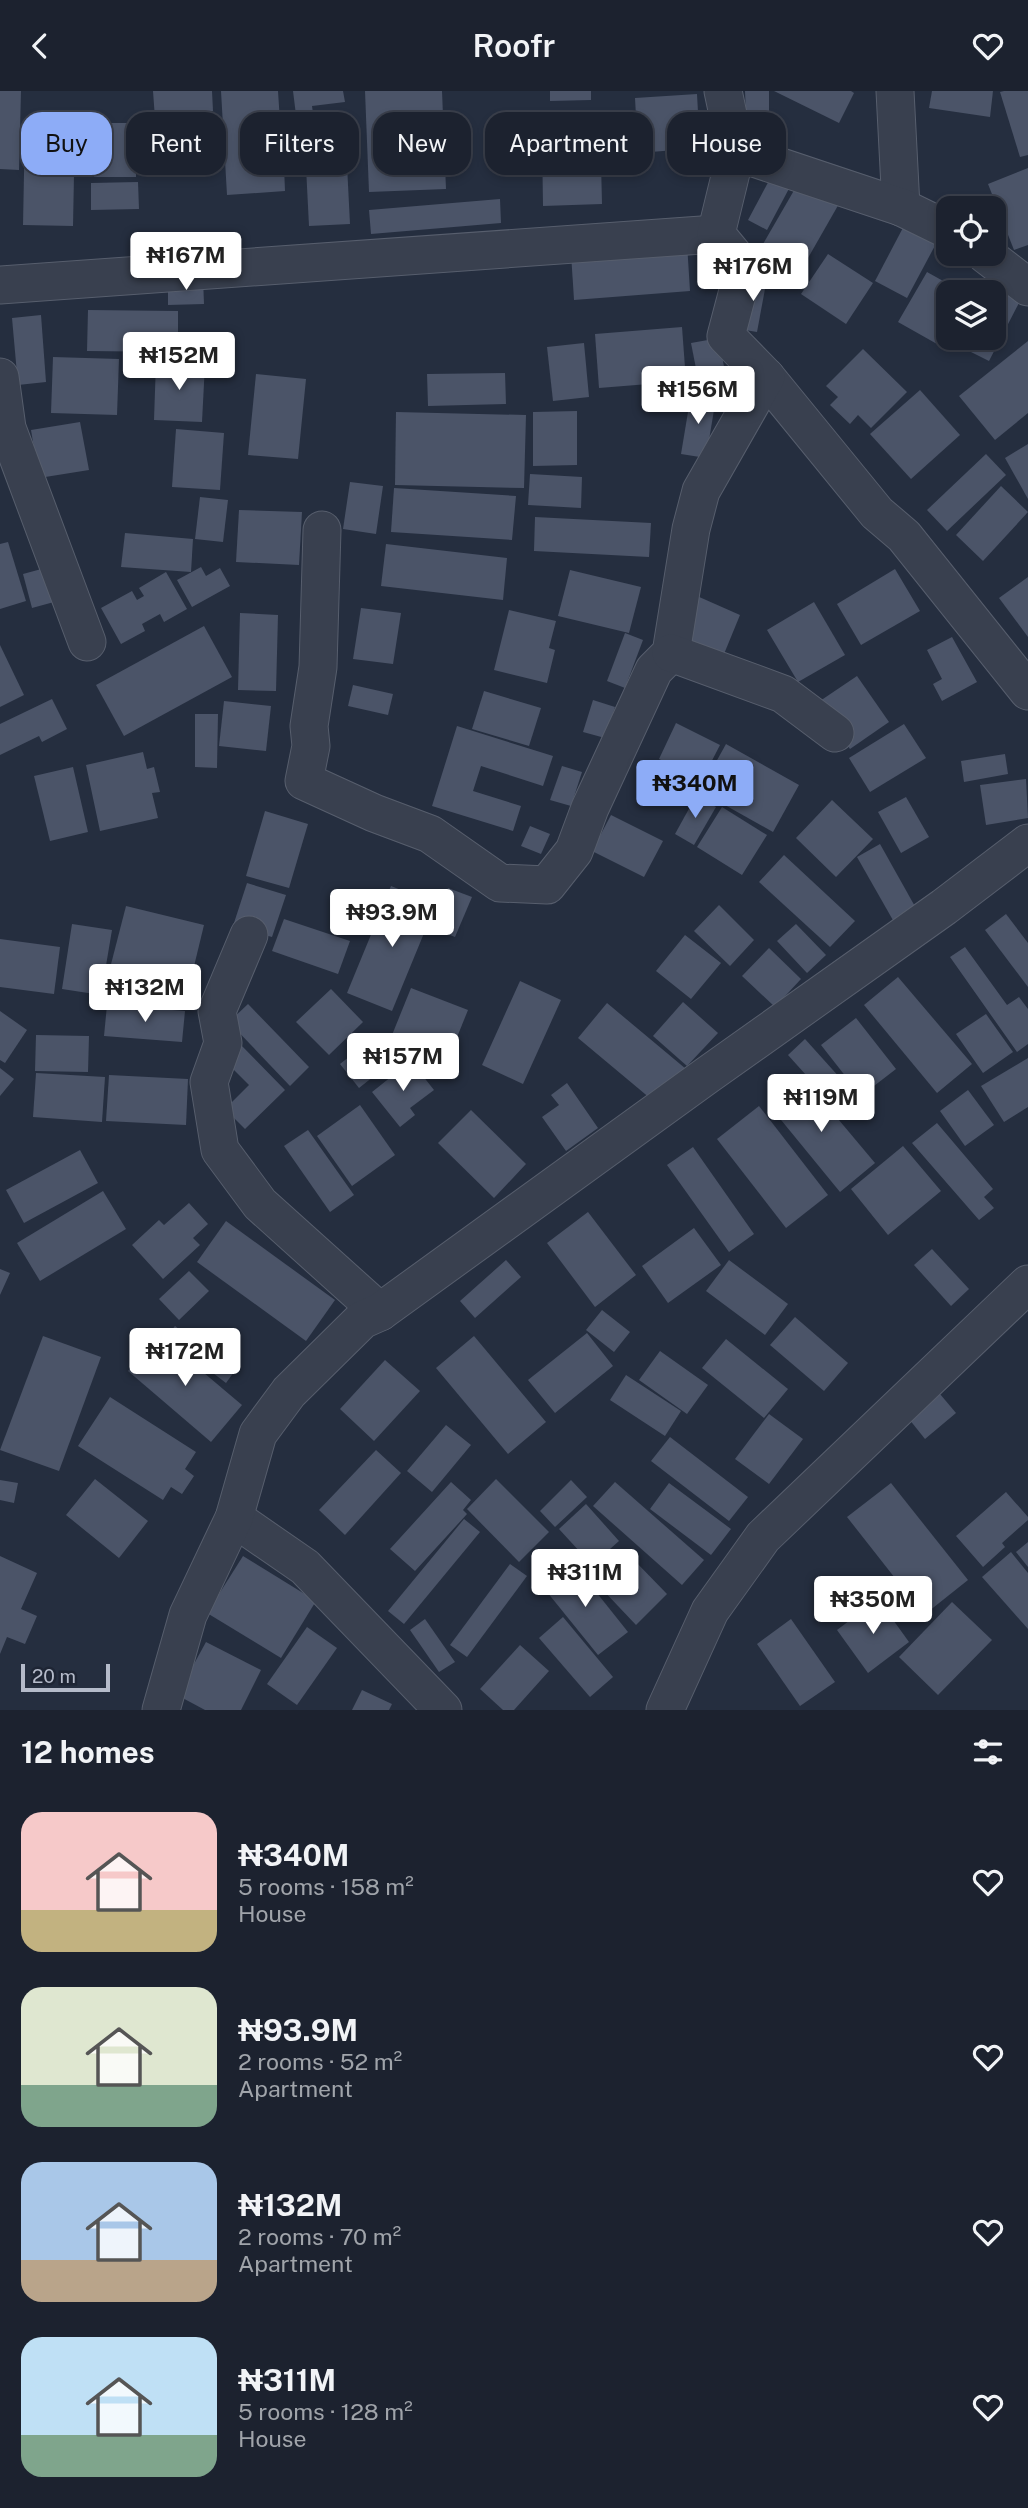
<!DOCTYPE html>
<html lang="en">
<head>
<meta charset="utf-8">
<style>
  body { margin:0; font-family:"Public Sans",sans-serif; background:#252a37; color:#f1f3f6; height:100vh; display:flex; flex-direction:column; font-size:26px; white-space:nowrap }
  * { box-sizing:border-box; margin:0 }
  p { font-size:23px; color:#a0a4aa }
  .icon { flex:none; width:38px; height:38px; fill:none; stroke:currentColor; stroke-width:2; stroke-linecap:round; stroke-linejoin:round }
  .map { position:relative; height:1619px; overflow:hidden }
  .details { display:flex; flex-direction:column; background:#1c222f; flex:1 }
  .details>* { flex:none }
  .guide { position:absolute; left:21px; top:21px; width:987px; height:63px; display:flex; gap:14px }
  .fabs { position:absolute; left:936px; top:105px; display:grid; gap:14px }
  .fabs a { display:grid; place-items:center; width:70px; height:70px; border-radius:14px; background:#1c222f; box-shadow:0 4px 10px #0003,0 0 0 2px #3a3f4b; font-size:35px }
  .scale { position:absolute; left:21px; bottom:18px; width:89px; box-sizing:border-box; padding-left:7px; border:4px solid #b5bbca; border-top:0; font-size:19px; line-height:24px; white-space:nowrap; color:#b5bbca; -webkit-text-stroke:5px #1e2534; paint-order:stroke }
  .price { position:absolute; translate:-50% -60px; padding:0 16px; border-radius:7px; background:#fff; color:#222; font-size:23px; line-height:46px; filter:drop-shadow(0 2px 4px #0008) }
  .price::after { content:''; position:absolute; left:50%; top:42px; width:21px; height:16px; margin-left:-10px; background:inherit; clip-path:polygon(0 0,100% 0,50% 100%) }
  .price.on { background:#8dacf7; color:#111 }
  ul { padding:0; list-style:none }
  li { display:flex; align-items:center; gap:21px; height:175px; padding:0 21px }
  li span { display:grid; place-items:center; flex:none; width:196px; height:140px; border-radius:21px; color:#555 }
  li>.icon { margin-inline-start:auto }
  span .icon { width:84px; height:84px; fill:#fffc; stroke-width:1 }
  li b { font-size:30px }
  h2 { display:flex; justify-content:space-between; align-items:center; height:84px; padding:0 21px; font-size:30px }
  .pill { padding:0 24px; border-radius:21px; background:#1c222f; box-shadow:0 4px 10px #0003,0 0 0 2px #3a3f4b; font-size:24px; line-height:63px }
  .pill.on { background:#8dacf7; color:#111 }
  header { display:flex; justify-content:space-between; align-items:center; height:91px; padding:0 21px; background:#1c222f; font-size:32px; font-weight:600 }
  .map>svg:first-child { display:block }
</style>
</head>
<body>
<header><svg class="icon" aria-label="back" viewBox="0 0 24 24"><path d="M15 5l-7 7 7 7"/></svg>Roofr<svg class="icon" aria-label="heart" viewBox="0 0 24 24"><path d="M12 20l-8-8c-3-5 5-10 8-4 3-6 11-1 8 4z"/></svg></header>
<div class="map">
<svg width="1028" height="1619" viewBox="0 0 1028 1619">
  <rect width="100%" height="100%" fill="#252e3f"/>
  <g fill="#4b5468">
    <path d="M0,0h21l-2,79 -19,-1z"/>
    <path d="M153,0h59l1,20 -9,1 2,30 -49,4z"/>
    <path d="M221,0h57l3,46 -19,1 2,30 20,-2 1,25 -58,4z"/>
    <path d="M293,0h50l2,11 -33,4 1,7 -17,2z"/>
    <path d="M365,0h77l4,98 -77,3z"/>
    <path d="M550,0h41v9l-41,1z"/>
    <path d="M745,0h24v22l-23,1z"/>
    <path d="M774,0h77l3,2 -15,30z"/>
    <path d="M932,0h61l-3,26 -61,-9z"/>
    <path d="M1004,0h24v64l-8,2 -20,-65z"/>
    <path d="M697,3l1,18h5l1,18h-5l2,18 -63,5 -3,-55z"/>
    <path d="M25,32l50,1 -2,102 -50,-1z"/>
    <rect x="94" y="32" width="42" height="54"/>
    <path d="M591,47l1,24h9l1,42 -59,2 -1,-67z"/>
    <path d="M347,74l3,59 -41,2 -3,-59z"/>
    <path d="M1028,77v77l-14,5 -26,-66z"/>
    <path d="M773,82l19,10 -25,47 -19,-10z"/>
    <path d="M800,89l40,22 -48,84 -40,-23z"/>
    <path d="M138,91l1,27 -48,1v-27z"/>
    <path d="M500,108l1,24 -130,11 -2,-24z"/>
    <path d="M906,131l32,18 -31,58 -32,-17z"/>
    <path d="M687,152l3,48 -116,9 -3,-47z"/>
    <path d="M828,163l45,29 -27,41 -45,-30z"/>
    <path d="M927,181l36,20h-15v32l-11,20 -39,-22z"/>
    <path d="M749,183l18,4 -10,54 -18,-3z"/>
    <path d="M203,187l1,26 -36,1v-26z"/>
    <path d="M985,192l35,18 -31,60 -36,-18 3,-5h38v-46h-14z"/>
    <path d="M88,219l90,1v41l-91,-1z"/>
    <path d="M41,224l5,67 -28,3 -6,-67z"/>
    <path d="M682,236l4,54 -87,7 -4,-54z"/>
    <path d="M719,247l9,52 -27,4 -10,-51z"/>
    <path d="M1028,250v72l-33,27 -36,-44z"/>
    <path d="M584,252l5,54 -36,4 -6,-54z"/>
    <path d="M863,258l44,43 -36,36 -13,-13 -8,9 -20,-19 8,-8 -12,-11z"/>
    <path d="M53,266l66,2 -2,56 -66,-2z"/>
    <path d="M156,271l49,2 -3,58 -48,-2z"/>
    <path d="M505,282l1,31 -78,2 -1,-32z"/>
    <path d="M256,283l50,5 -8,80 -50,-4z"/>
    <path d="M920,299l40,45 -49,44 -41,-45z"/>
    <path d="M691,303l25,4 -10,60 -25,-4z"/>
    <path d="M577,320v54l-44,1v-54z"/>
    <path d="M396,321l130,3 -2,73 -129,-3z"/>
    <path d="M80,331l9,48 -50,8 -8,-48z"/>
    <path d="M176,338l48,4 -4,57 -48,-3z"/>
    <path d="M1028,353v55l-23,-41z"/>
    <path d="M986,363l20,21 -59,56 -20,-21z"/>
    <path d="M530,383l52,3 -1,31 -53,-3z"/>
    <path d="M350,391l33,4 -7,48 -33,-5z"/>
    <path d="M1001,395l27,26 -45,49 -27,-26z"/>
    <path d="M394,397l122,8 -4,44 -121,-8z"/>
    <path d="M200,406l28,3 -5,42 -28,-3z"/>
    <path d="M239,419l63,2 -3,53 -63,-3z"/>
    <path d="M535,426l116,6 -2,34 -115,-6z"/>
    <path d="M125,442l68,6 -2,33 -70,-5z"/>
    <path d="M8,451l18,59 -26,8v-65z"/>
    <path d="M386,453l121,14 -4,42 -122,-14z"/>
    <path d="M201,476l5,9 14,-8 10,18 -38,21 -15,-27z"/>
    <path d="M45,477l9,34 -22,6 -9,-34z"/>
    <path d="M895,478l25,42 -59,34 -24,-41z"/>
    <path d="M570,479l71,17 -12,46 -71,-17z"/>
    <path d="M166,481l21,37 -23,13 -4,-8 -18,10 3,7 -24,13 -20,-36 31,-17 5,9 7,-4 -5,-8z"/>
    <path d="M1028,486v60l-29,-39z"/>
    <path d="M697,505l43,19 -16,39 -44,-18z"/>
    <path d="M814,511l31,53 -47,27 -31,-52z"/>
    <path d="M361,517l40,5 -8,51 -40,-5z"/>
    <path d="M509,519l47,11 -7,27 6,2 -8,33 -53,-13z"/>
    <path d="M240,522l38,2 -2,76 -38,-1z"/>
    <path d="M204,535l28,51 -108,59 -28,-51z"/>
    <path d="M625,542l18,7 -18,48 -18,-7z"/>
    <path d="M952,546l25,45 -35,19 -9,-17 9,-5 -15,-29z"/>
    <path d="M0,554l24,50 -24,12z"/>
    <path d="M857,585l32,46 -39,27 -33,-46z"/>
    <path d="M353,594l40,9 -5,21 -40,-9z"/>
    <path d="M484,600l57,17 -12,38 -57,-17z"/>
    <path d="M52,608l15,30 -25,13 -3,-6 -39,19v-31z"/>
    <path d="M593,609l22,7 -10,31 -22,-6z"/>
    <path d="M224,610l47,5 -5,45 -47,-5z"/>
    <path d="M195,623h23l-1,54 -22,-1z"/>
    <path d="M676,632l44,22 -18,35 -43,-21z"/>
    <path d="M904,633l22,34 -56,34 -21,-34z"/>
    <path d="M457,635l96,30 -10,30 -62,-20 -8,25 48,15 -8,25 -81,-25z"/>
    <path d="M726,653l73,41 -26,47 -73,-41z"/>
    <path d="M143,661l4,17 7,-2 6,25 -8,1 6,25 -58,13 -14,-66z"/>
    <path d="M1005,663l3,20 -44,8 -3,-21z"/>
    <path d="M562,675l20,6 -11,34 -21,-6z"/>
    <path d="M73,676l15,65 -38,9 -16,-65z"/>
    <path d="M1026,688l2,39 -42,7 -6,-40z"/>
    <path d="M696,705l20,11 -22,38 -19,-11z"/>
    <path d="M906,706l23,40 -28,16 -23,-41z"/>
    <path d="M832,709l41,39 -37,38 -40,-39z"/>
    <path d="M722,716l45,28 -25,40 -45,-28z"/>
    <path d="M265,720l43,13 -19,64 -43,-12z"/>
    <path d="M611,724l52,26 -19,36 -52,-26z"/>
    <path d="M530,735l20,8 -9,20 -20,-8z"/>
    <path d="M880,753l37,66 -23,12 -37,-65z"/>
    <path d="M784,764l71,66 -25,26 -71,-65z"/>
    <path d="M247,792l39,12 -14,42 -39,-11z"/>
    <path d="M391,795l45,18 -44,107 -45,-18z"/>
    <path d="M448,797l24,9 -17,40 -23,-9z"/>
    <path d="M719,814l35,35 -24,26 -36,-35z"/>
    <path d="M126,815l78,19 -16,66 -79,-19z"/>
    <path d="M1006,823l22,29v44l-43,-57z"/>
    <path d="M284,828l66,22 -12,33 -66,-23z"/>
    <path d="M72,833l40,6 -11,65 -39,-6z"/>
    <path d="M796,833l30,31 -19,18 -30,-32z"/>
    <path d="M685,844l36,28 -30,36 -35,-28z"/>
    <path d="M0,848l60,8 -6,47 -54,-7z"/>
    <path d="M965,856l42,58 12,-8 9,12v35l-11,8 -67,-95z"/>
    <path d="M769,857l32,31 -26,28 -33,-31z"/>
    <path d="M898,886l74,87 -35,29 -73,-88z"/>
    <path d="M520,890l41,19 -38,84 -41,-19z"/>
    <path d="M411,897l57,22 -21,52 -57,-22z"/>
    <path d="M331,898l32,33 -34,33 -33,-33z"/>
    <path d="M683,911l35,31 -31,33 -34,-30z"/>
    <path d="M607,912l79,66 -29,35 -79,-66z"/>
    <path d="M248,913l61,63 -19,19 -61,-64z"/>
    <path d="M107,914l78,6 -3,31 -78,-6z"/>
    <path d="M0,920l27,19 -22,33 -5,-3z"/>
    <path d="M986,923l27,38 -30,21 -27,-39z"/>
    <path d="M856,927l40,51 -35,27 -40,-51z"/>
    <path d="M379,942l19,24 -39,31 -19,-24z"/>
    <path d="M36,944l53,1 -1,36 -53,-1z"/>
    <path d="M805,948l54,60 -17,16 -54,-60z"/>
    <path d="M241,954l44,45 -40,39 -20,-20 24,-24 -24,-24z"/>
    <path d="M1028,967v49l-24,15 -23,-36z"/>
    <path d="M411,970l23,29 -24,18 5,7 -15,12 -28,-35z"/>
    <path d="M0,977l14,11 -14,17z"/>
    <path d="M36,982l69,4 -3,45 -69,-5z"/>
    <path d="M109,984l79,4 -2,46 -80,-4z"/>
    <path d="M802,985l73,87 -35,29 -72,-88z"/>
    <path d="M567,992l31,45 -32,23 -24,-34 17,-12 -8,-10z"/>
    <path d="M968,999l26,35 -29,21 -25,-35z"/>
    <path d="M360,1014l35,50 -43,31 -35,-50z"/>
    <path d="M759,1015l69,89 -42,33 -69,-89z"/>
    <path d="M471,1019l55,54 -32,34 -56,-55z"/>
    <path d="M937,1032l56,66 -9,8 10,11 -15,12 -67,-77z"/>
    <path d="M308,1039l46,65 -24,17 -46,-66z"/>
    <path d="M903,1055l38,45 -53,44 -37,-46z"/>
    <path d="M693,1056l61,87 -25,18 -62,-87z"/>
    <path d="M80,1059l18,33 -74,40 -18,-33z"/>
    <path d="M103,1100l23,38 -86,52 -23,-38z"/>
    <path d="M189,1112l19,21 -15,14 7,7 -37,34 -31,-34 27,-25 5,5z"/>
    <path d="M588,1121l48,63 -41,32 -48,-64z"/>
    <path d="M226,1130l109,79 -29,41 -109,-79z"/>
    <path d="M694,1137l27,37 -53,38 -26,-37z"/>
    <path d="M932,1158l37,40 -18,17 -37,-41z"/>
    <path d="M506,1169l15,17 -46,41 -15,-17z"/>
    <path d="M729,1169l59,44 -23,31 -59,-44z"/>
    <path d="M0,1178l10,4 -10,22z"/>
    <path d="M189,1180l20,20 -30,29 -20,-21z"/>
    <path d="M602,1219l28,22 -16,20 -28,-22z"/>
    <path d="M795,1226l53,46 -24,28 -54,-46z"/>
    <path d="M175,1235l59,46 -8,11 -60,-46z"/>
    <path d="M587,1242l26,33 -58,47 -27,-33z"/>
    <path d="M159,1244l83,70 -31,37 -83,-71z"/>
    <path d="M43,1245l58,21 -42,114 -59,-21z"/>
    <path d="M474,1245l72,86 -38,32 -72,-86z"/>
    <path d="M726,1248l62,50 -24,29 -62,-50z"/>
    <path d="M660,1260l48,34 -21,29 -48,-34z"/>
    <path d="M385,1269l35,31 -46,50 -34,-32z"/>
    <path d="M626,1284l55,36 -16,25 -55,-36z"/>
    <path d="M940,1303l16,19 -31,26 -16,-20z"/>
    <path d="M110,1306l86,55 -11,17 9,7 -12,18 -11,-7 -8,13 -85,-54z"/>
    <path d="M769,1323l34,25 -34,45 -34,-25z"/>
    <path d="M446,1334l25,20 -39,47 -25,-21z"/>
    <path d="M670,1346l78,60 -19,24 -78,-60z"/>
    <path d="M376,1359l25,23 -56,62 -26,-25z"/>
    <path d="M95,1388l53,42 -29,37 -53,-43z"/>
    <path d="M496,1388l53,53 -30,30 -52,-53z"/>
    <path d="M0,1389l18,3 -4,20 -14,-3z"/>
    <path d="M571,1389l16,17 -32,30 -15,-16z"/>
    <path d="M451,1391l20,18 -8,10 4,4 -52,57 -25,-22z"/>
    <path d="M615,1391l89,78 -22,25 -89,-79z"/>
    <path d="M669,1392l62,46 -20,26 -61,-46z"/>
    <path d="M891,1392l77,97 -44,35 -77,-98z"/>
    <path d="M1006,1401l22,25v3l-26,23 3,4 -22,20 -27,-31z"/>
    <path d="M586,1413l33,37 -27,24 -33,-36z"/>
    <path d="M464,1428l16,13 -76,92 -16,-13z"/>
    <path d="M1028,1451v25l-12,-15z"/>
    <path d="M1011,1461l17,21v56l-46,-52z"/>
    <path d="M0,1465l37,17 -16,36 16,7 -12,28 -18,-7 -7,17z"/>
    <path d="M243,1465l73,45 -35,57 -74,-45z"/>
    <path d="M632,1467l35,36 -31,31 -35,-37z"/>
    <path d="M573,1472l55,69 -30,23 -55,-68z"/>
    <path d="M510,1473l17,12 -60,81 -17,-12z"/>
    <path d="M878,1508l31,43 -41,31 -31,-43z"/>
    <path d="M952,1511l40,38 -54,55 -39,-38z"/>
    <path d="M563,1526l50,60 -23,20 -51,-59z"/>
    <path d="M425,1528l30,43 -16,10 -29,-42z"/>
    <path d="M791,1528l44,63 -35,24 -43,-62z"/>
    <path d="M307,1536l30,21 -40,57 -30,-21z"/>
    <path d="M206,1551l55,28 -20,40h-36l-28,-15z"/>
    <path d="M520,1554l29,26 -35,39h-11l-23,-21z"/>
    <path d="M362,1599l30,14 -3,6h-37z"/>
  </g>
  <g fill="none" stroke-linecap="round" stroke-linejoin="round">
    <defs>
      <g id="minor">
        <path d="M895,0l6,116"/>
        <path d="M736,61l165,55 47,23"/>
        <path d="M985,163l43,33"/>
        <path d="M0,194l716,-51"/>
        <path d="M0,286l7,51 80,214"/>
        <path d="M766,286l111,136 27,23 124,155"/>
        <path d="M322,439l-4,137 -9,59 2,20 -7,35 70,32 56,21 70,49 47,2 27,-34 16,-43 64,-138 17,-17 20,-124 10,-38 65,-114 -40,-41 18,-68 -28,-34 20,-82 -13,-61"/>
        <path d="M671,562l112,41 52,39"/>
        <path d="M249,844l-32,76 6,32 -14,39 11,68 40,54 120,108"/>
        <path d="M234,1427l71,49 138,143"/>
        <path d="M161,1619l27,-95 46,-97 24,-84 31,-42 73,-72 18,-8 326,-236 238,-169 84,-64"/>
        <path d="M665,1619l45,-99 53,-74 265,-253"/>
      </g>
    </defs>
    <use href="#minor" stroke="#575e6d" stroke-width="39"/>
    <use href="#minor" stroke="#39404f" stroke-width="37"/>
  </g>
</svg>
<div class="fabs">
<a><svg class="icon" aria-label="locate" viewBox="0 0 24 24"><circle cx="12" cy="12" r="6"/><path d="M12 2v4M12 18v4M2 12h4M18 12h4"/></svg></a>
<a><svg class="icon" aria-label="layers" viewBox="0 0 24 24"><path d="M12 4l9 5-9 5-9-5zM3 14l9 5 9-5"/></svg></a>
</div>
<div class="scale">20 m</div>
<b class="price" style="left:186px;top:201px">₦167M</b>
<b class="price" style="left:753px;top:212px">₦176M</b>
<b class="price" style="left:179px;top:301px">₦152M</b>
<b class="price" style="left:698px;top:335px">₦156M</b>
<b class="price on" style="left:695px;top:729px">₦340M</b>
<b class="price" style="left:392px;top:858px">₦93.9M</b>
<b class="price" style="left:145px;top:933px">₦132M</b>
<b class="price" style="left:403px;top:1002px">₦157M</b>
<b class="price" style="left:821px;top:1043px">₦119M</b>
<b class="price" style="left:185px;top:1297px">₦172M</b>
<b class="price" style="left:585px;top:1518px">₦311M</b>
<b class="price" style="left:873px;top:1545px">₦350M</b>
<div class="guide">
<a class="pill on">Buy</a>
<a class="pill">Rent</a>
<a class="pill">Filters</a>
<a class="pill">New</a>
<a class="pill">Apartment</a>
<a class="pill">House</a>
</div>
</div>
<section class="details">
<h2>12 homes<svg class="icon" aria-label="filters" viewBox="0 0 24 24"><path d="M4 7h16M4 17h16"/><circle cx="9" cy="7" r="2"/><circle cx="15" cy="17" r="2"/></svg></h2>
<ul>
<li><span style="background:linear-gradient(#f6c9c9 70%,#c2b280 0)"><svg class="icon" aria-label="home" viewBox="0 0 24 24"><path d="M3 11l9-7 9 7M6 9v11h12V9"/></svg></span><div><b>₦340M</b><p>5 rooms · 158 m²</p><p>House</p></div><svg class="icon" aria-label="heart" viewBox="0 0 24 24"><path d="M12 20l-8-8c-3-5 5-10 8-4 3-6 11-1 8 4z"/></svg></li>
<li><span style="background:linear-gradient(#dfe7d0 70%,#7fa58c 0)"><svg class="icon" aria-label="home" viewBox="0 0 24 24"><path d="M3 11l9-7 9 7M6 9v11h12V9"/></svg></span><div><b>₦93.9M</b><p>2 rooms · 52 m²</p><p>Apartment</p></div><svg class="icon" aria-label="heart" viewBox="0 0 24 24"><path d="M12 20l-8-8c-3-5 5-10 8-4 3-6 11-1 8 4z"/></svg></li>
<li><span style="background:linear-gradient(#a9c7e8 70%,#b9a48a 0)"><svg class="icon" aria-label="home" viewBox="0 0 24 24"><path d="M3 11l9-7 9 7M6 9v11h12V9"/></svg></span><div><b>₦132M</b><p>2 rooms · 70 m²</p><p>Apartment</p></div><svg class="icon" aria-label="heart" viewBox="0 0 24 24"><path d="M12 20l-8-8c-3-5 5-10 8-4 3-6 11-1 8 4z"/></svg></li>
<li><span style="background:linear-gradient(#bfe0f5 70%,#7fa58c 0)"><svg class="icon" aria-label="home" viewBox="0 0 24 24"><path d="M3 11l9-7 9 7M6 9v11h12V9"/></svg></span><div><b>₦311M</b><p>5 rooms · 128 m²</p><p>House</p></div><svg class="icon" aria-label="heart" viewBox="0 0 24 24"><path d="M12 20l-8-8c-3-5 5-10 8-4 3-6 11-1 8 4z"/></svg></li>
</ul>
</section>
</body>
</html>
